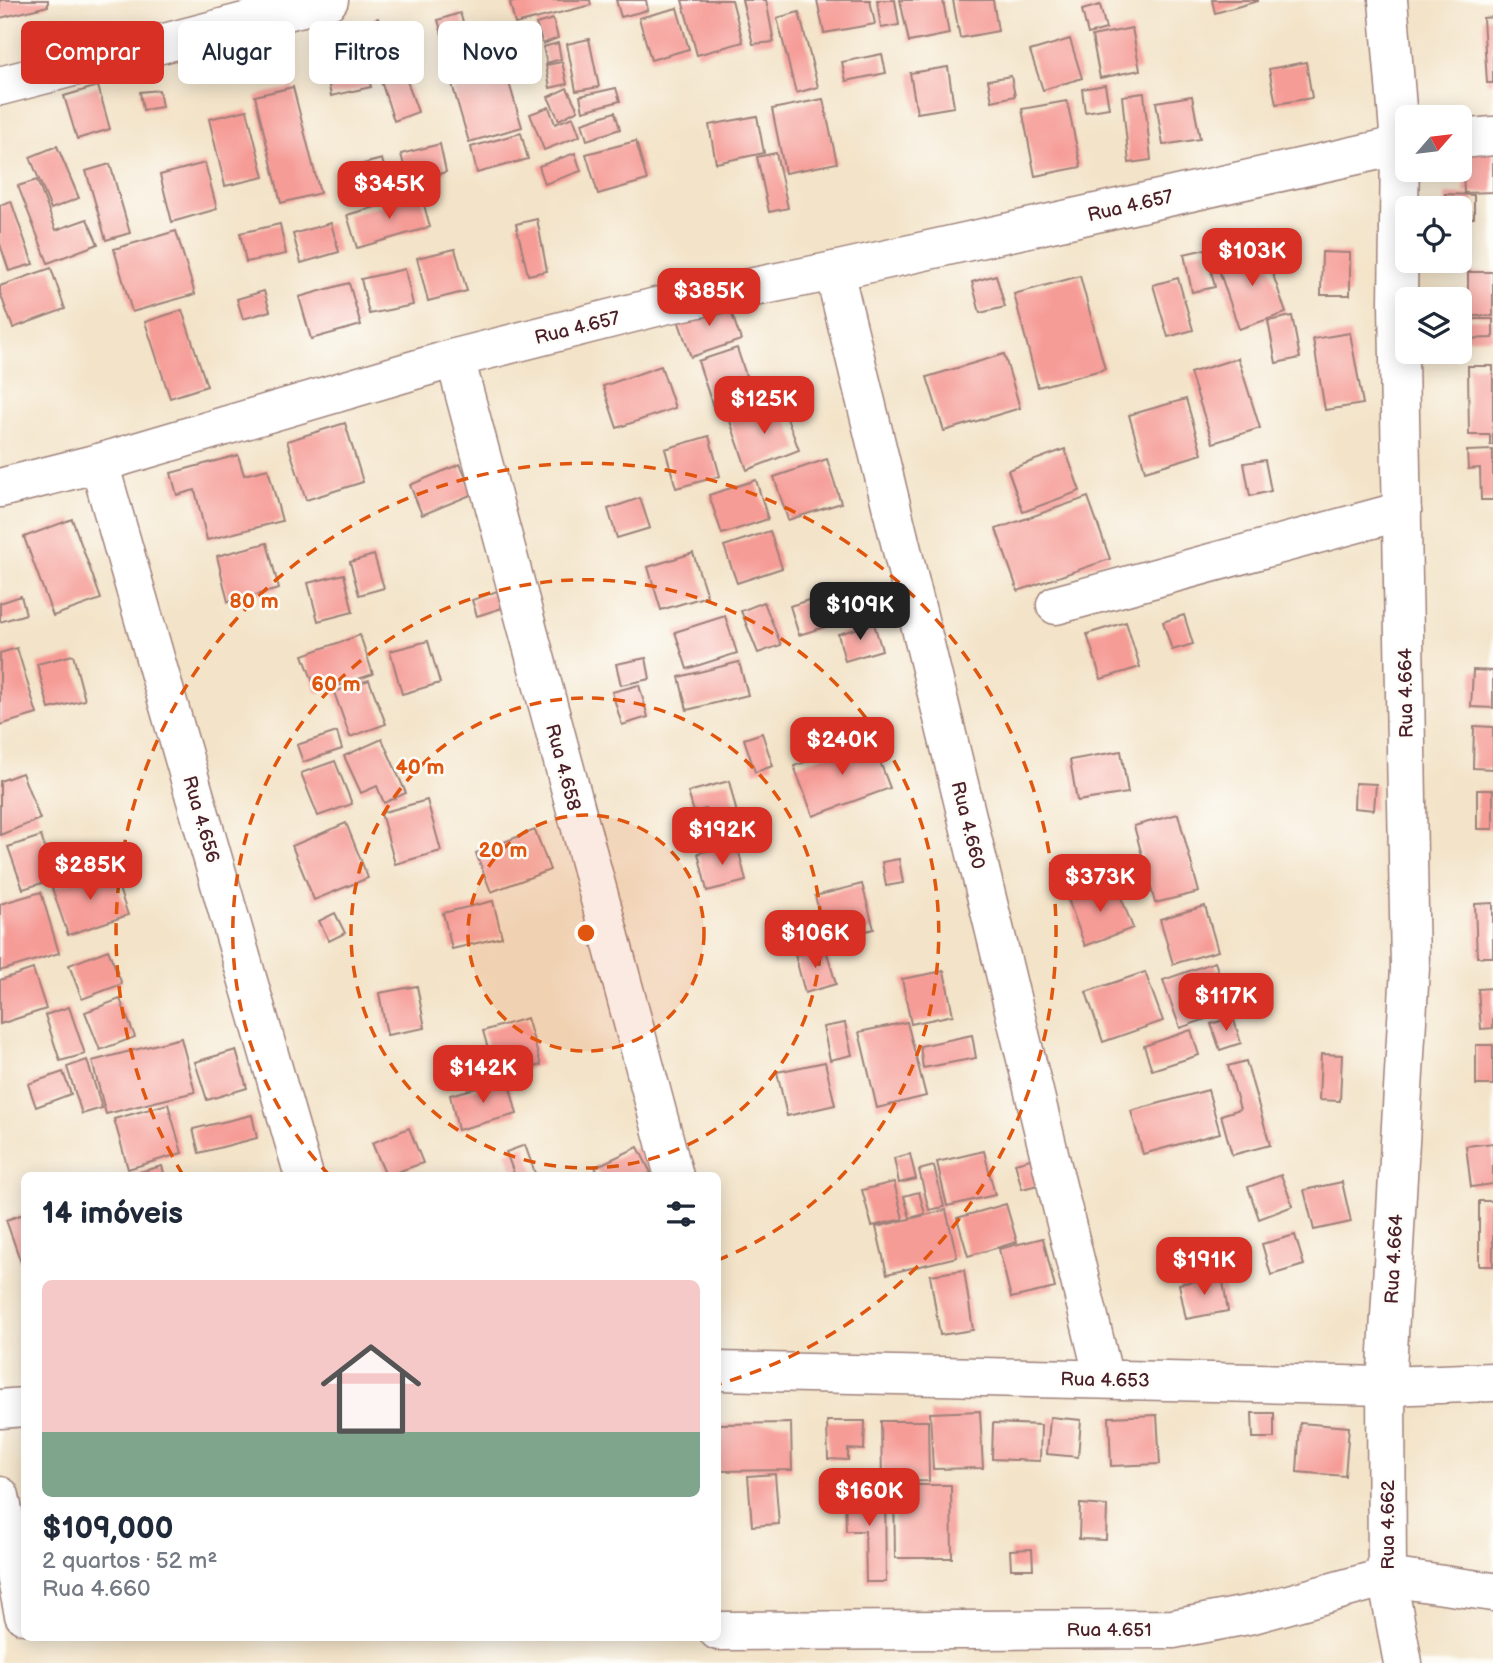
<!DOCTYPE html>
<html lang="pt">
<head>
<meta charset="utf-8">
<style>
  body { margin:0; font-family:"Balsamiq Sans",sans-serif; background:#f6f6f7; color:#1f2937; height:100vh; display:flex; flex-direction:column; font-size:26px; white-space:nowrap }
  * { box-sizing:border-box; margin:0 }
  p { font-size:23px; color:#747a83 }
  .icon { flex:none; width:38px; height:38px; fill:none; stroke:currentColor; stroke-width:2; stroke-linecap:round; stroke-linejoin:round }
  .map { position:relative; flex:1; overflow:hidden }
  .drawer { position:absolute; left:21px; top:1172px; width:700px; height:469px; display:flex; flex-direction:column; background:#fff; border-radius:10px; box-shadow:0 4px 18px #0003 }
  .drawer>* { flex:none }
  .guide { position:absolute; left:21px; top:21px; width:700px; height:63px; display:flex; gap:14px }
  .needle { width:46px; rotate:62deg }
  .buttons { position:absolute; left:1395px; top:105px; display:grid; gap:14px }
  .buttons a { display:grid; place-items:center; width:77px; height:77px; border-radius:10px; background:#fff; box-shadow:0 4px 18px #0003; font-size:35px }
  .price { position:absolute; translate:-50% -60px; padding:0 16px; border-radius:14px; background:#d93025; color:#fff; font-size:23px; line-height:46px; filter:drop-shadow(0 2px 4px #0008) }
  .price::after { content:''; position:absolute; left:50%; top:42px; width:21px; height:16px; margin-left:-10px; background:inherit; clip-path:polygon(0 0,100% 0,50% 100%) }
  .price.active { background:#222; color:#fff }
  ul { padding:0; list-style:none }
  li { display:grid; align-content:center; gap:14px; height:371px; padding:0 21px }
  li span { display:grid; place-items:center; height:217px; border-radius:10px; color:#555 }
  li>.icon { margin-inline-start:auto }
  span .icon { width:126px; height:126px; fill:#fffc; stroke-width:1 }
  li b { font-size:30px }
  h2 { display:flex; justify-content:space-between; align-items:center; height:84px; padding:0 21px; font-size:30px }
  .tag { padding:0 24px; border-radius:10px; background:#fff; box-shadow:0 4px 18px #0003; font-size:24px; line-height:63px }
  .tag.active { background:#d93025; color:#fff }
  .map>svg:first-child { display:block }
</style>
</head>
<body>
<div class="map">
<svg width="1493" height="1663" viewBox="0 0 1493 1663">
  <rect width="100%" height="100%" fill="#fdfcf7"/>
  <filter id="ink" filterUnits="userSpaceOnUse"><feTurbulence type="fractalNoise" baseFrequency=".0143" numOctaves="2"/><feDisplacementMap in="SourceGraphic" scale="14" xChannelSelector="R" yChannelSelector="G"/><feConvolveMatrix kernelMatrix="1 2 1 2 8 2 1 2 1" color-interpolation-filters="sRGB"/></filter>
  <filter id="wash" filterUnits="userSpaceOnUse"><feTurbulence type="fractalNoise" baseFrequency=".00686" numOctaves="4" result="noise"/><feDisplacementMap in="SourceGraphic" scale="28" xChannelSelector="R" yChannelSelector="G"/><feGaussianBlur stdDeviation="1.57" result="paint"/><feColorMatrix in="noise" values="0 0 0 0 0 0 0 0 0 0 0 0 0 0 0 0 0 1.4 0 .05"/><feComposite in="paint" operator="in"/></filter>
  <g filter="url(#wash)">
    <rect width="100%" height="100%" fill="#f3e3c8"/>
    <g id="blocks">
      <g fill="#f69c97">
        <path d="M0,0h48v6l-48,12z"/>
        <path d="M522,0h68l1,5 -76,19 -5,-21z"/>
        <path d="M616,0h30l2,10 -27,7z"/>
        <path d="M682,0h50l11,42 -46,13z"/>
        <path d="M742,0h24l8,42 -21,2z"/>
        <path d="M817,0h53l5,24 -51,9z"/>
        <path d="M877,0h18l4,25 -18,3z"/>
        <path d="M900,0h43l6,34 -40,8z"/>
        <path d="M953,0h40l5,31 -38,7z"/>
        <path d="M1212,0h46v1l-43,12z"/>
        <path d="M1100,5l6,24 -18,5 -6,-24z"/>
        <path d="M677,8l12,41 -38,11 -12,-42z"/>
        <path d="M799,12l19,75 -22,6 -19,-75z"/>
        <path d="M460,13l7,21 -23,7 -6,-21z"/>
        <path d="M1493,17v66h-6l-4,-65z"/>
        <path d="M378,18l6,17 -16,6 -7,-17z"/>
        <path d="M553,19l5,19 -15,6 -7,-20z"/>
        <path d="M1132,28l8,42 -40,8 -8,-42z"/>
        <path d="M589,39l10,48 -23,4 -9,-47z"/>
        <path d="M1070,39l12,39 -39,12 -13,-39z"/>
        <path d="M558,43l3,16 -14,4 -4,-16z"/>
        <path d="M882,54l4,19 -40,8 -4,-19z"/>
        <path d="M364,58l7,29 -40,9 -6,-29z"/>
        <path d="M562,62l5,22 -17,4 -4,-23z"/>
        <path d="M1306,62l6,36 -36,6 -7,-35z"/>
        <path d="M402,67l16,45 -24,9 -15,-46z"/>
        <path d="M948,67l6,40 -37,6 -7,-40z"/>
        <path d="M505,69l17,58 -53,15 -17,-58z"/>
        <path d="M1011,76l4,20 -23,5 -4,-21z"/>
        <path d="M1105,85l4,23 -24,4 -3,-23z"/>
        <path d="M98,86l12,43 -33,10 -13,-43z"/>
        <path d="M293,87l27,106 -39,10 -26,-107z"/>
        <path d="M567,88l11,22 -19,10 -11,-23z"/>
        <path d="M616,88l4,13 -37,10 -3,-15z"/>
        <path d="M159,90l3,17 -19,3 -3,-18z"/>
        <path d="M1144,93l7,67 -22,3 -7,-67z"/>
        <path d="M1192,96l8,43 -37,6 -7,-43z"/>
        <path d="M823,99l14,64 -52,10 -13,-64z"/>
        <path d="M1067,101l14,66 -46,9 -13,-67z"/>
        <path d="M549,107l6,17 18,-7 7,19 -36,14 -14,-36z"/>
        <path d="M247,110l17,67 -39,9 -16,-67z"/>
        <path d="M615,112l5,17 -33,11 -5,-17z"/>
        <path d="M757,116l7,37 -48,10 -7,-38z"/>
        <path d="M521,133l7,26 -51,14 -6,-26z"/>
        <path d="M636,141l11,39 -49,14 -12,-40z"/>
        <path d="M440,144l6,28 -38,10 -7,-28z"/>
        <path d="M57,146l22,52 -28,11 -21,-52z"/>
        <path d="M1493,149v43l-29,1 -2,-42z"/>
        <path d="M575,153l6,18 -36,13 -6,-18z"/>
        <path d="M776,153l12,55 -19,4 -12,-55z"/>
        <path d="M382,159l7,28 -38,9 -7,-27z"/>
        <path d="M205,163l12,46 -45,13 -12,-47z"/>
        <path d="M110,164l20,69 -24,7 -20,-69z"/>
        <path d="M37,180l19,50 31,-11 11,25 -50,19 -30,-77z"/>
        <path d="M421,194l9,33 -73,21 -10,-33z"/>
        <path d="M1445,194l29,1v23h-14v-10h-15z"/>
        <path d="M11,201l22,63 -24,7 -9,-27v-39z"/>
        <path d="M537,219l10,52 -19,4 -12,-51z"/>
        <path d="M331,223l8,29 -38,11 -8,-29z"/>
        <path d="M280,224l6,30 -40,8 -6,-29z"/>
        <path d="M176,231l19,63 -63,18 -18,-63z"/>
        <path d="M1264,248l22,65 -47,16 -22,-65z"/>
        <path d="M455,249l12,42 -39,10 -11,-43z"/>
        <path d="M1206,249l9,38 -23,5 -8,-38z"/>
        <path d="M1322,252l28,1v42h-29z"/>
        <path d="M51,268l14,41 -52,19 -13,-35v-7z"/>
        <path d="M405,269l8,36 -44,9 -8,-35z"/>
        <rect x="1468" y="272" width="25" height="44"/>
        <path d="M996,275l9,32 -25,6 -8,-31z"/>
        <path d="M1080,276l25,93 -67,18 -24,-93z"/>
        <path d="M1178,278l15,52 -25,7 -15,-52z"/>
        <path d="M349,283l12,42 -50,14 -12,-42z"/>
        <path d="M264,291l6,20 -27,8 -6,-20z"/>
        <path d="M727,300l14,40 -50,17 -14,-40z"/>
        <path d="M182,310l25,76 -37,12 -25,-76z"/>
        <path d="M1292,316l8,42 -24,5 -8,-42z"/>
        <path d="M1460,319h33v19l-33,1z"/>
        <path d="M1350,333l13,71 -38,6 -12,-71z"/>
        <path d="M737,348l16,49 -39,13 -16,-49z"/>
        <path d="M1004,354l16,54 -76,23 -17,-54z"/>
        <path d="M1238,358l22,70 -47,15 -23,-70z"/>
        <path d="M661,366l14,42 -58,20 -14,-42z"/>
        <path d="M1468,366h25v79h-3v-10h-21z"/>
        <path d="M1186,399l16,55 -57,17 -16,-56z"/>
        <path d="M781,402l18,48 -52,20 -17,-49z"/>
        <path d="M345,423l18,59 -57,18 -19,-59z"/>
        <path d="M709,436l11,40 -44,12 -11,-39z"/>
        <path d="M1065,449l15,42 -57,21 -15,-42z"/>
        <path d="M1493,450v50h-12l-1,-32 -12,1 -1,-18z"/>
        <path d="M238,455l6,20 24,-6 14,52 -75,19 -12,-50 -18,5 -6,-22z"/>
        <path d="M827,459l14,44 -53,17 -14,-43z"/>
        <path d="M1265,460l6,31 -21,5 -6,-33z"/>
        <path d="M460,464l13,30 -51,21 -12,-30z"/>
        <path d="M756,480l12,39 -46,15 -13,-39z"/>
        <path d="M1088,497l22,62 -92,32 -22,-62z"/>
        <path d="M640,498l10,30 -33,10 -9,-29z"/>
        <path d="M72,519l29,80 -48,17 -29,-79z"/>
        <path d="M770,531l12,37 -45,15 -13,-37z"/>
        <path d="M267,543l12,46 -51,13 -11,-46z"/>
        <path d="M693,553l14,43 -46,14 -13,-43z"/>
        <path d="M374,555l10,33 -25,7 -9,-33z"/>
        <path d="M344,574l9,38 -35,9 -10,-38z"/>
        <path d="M852,586l10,29 -63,20 -9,-29z"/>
        <path d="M497,591l5,17 -25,8 -5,-16z"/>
        <path d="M21,596l5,18 -26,8v-19z"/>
        <path d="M764,602l17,43 -23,8 -17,-42z"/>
        <path d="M1184,615l9,29 -21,6 -9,-28z"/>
        <path d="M725,616l12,37 -50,16 -12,-37z"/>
        <path d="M1126,622l14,45 -39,12 -14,-45z"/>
        <path d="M874,624l8,26 -37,11 -7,-27z"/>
        <path d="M360,635l13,39 -56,19 -14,-38z"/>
        <path d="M428,641l12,42 -38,11 -12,-43z"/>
        <path d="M17,648l20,66 -37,11v-72z"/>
        <path d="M73,655l12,45 -36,9 -12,-45z"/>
        <path d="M646,658l4,21 -29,6 -5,-21z"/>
        <path d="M739,662l9,33 -61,15 -8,-33z"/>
        <path d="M1473,670l20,1v37l-22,-1z"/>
        <path d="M369,680l17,44 -36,13 -16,-45z"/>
        <path d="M639,685l9,32 -26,8 -10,-33z"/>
        <path d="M1474,726l19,1v42l-20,-1z"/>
        <path d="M337,732l5,17 -39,13 -6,-17z"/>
        <path d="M762,733l11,33 -18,6 -11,-33z"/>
        <path d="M871,738l19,50 -77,28 -19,-50z"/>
        <path d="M382,739l24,54 -22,10 -7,-17 -16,7 -17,-37z"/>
        <path d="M1121,751l7,42 -51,8 -7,-41z"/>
        <path d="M335,761l17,43 -34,12 -17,-43z"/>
        <path d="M22,773l18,46 -40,16v-54z"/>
        <path d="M729,781l12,49 -27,7 -8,-28 -12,3 -6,-20z"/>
        <path d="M1355,783l21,1 -2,26 -20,-2z"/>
        <rect x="1477" y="790" width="16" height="39"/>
        <path d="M427,800l14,51 -46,13 -14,-51z"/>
        <path d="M1178,814l21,78 -44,11 -21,-77z"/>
        <path d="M346,823l22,55 -54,22 -22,-54z"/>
        <path d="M535,830l15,40 -59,22 -15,-39z"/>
        <path d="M41,836l14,43 -32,10 -15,-42z"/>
        <path d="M737,844l9,37 -39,10 -9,-38z"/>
        <path d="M899,859l4,24 -17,3 -4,-24z"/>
        <path d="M112,868l16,47 -60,20 -16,-47z"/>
        <path d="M1115,882l18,46 -48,18 -17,-47z"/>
        <path d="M862,884l12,45 -47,11 -12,-44z"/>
        <path d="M41,892l18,61 -59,18v-67z"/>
        <path d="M493,901l9,36 -50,12 -9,-36z"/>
        <path d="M1493,903v54h-16l-2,-53z"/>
        <path d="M1205,906l13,45 -45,13 -13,-45z"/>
        <path d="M335,913l10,20 -16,8 -10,-20z"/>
        <path d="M825,946l11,38 -31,9 -10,-38z"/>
        <path d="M108,950l14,34 -40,15 -13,-34z"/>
        <path d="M1215,962l17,48 -52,18 -17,-48z"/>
        <path d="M33,969l13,40 -46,15v-44z"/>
        <path d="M944,971l9,44 -42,9 -9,-45z"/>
        <path d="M1145,972l18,49 -60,21 -17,-50z"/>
        <path d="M417,986l8,42 -38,7 -8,-42z"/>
        <path d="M1493,988v40l-12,1 -3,-40z"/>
        <path d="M120,999l15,38 -35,13 -15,-38z"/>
        <path d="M69,1007l16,47 -25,7 -15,-46z"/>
        <path d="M1233,1017l8,26 -21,7 -9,-26z"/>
        <path d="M527,1018l14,47 -45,12 -13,-46z"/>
        <path d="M907,1022l19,74 -49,12 -18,-76z"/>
        <path d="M845,1023l7,32 -22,5 -7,-33z"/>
        <path d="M1191,1030l8,25 -47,15 -8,-24z"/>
        <path d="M972,1035l4,23 -53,10 -3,-22z"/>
        <path d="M181,1038l14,54 -89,22 -14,-53z"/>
        <rect x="1476" y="1045" width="17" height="40"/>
        <path d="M236,1050l11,38 -40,12 -12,-38z"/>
        <path d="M1321,1054l21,1 -2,46 -21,-1z"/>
        <path d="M87,1060l15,48 -20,6 -15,-47z"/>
        <path d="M1246,1061l24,84 -38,10 -11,-40 19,-6 -12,-43z"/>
        <path d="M825,1062l10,43 -48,11 -10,-44z"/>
        <path d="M63,1072l8,22 -35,13 -8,-23z"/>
        <path d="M508,1080l9,34 -59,16 -8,-35z"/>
        <path d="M1208,1090l12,43 -77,21 -12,-43z"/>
        <path d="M168,1104l14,49 -54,16 -14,-50z"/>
        <path d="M252,1115l5,23 -58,15 -6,-24z"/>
        <path d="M409,1128l14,35 -37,13 -14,-33z"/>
        <path d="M1493,1143v41l-22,3 -5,-41z"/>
        <path d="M525,1145l11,31h-21l-9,-24z"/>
        <path d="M638,1147l13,26 -7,3h-44l-5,-9z"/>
        <path d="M984,1151l11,44 -48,11 -10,-44z"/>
        <path d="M910,1154l6,25 -17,4 -5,-25z"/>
        <path d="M1034,1158l8,26 -20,5 -7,-26z"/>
        <path d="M162,1166l3,10h-37v-1z"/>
        <path d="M934,1166l10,41 -15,3 -10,-40z"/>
        <path d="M1281,1175l12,31 -34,13 -11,-32z"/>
        <path d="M894,1182l9,37 -31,7 -10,-36z"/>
        <path d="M1342,1182l9,40 -37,8 -10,-40z"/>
        <path d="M919,1192l6,22 -15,4 -6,-22z"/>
        <rect x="1479" y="1201" width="14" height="65"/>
        <path d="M1006,1204l11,38 -49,14 -11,-38z"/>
        <path d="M946,1210l11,47 -70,17 -11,-47z"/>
        <path d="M24,1214v57l-18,-51z"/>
        <path d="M1295,1235l9,30 -33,10 -9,-31z"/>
        <path d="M1043,1238l12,50 -44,10 -12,-49z"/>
        <path d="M964,1270l9,60 -33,5 -10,-60z"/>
        <path d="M1222,1276l6,35 -42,8 -7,-35z"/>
        <path d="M980,1411l3,57 -50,1 -3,-56z"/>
        <path d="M1252,1413h22v25h-21z"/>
        <path d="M1157,1415l3,49 -49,2 -2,-49z"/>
        <path d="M1050,1417l31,3 -3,37 -31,-3z"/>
        <path d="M827,1421h38l-1,29 -16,-1v11l-20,-1z"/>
        <path d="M881,1421h47l1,60 -47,1z"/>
        <path d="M791,1423l1,47 -74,1v-47z"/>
        <path d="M993,1423l48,2 -1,36 -48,-2z"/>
        <path d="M1300,1423l49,4 -4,49 -48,-4z"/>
        <path d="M775,1474l4,50 -27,2 -4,-50z"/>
        <path d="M894,1485h57l1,73h-57z"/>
        <path d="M845,1490h40l1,92h-20l-1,-51h-19z"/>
        <path d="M1080,1504l27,2 -1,34 -27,-1z"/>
        <path d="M1032,1549l1,20h-22l-1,-19z"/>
      </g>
    </g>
  </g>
  <g filter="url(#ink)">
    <use href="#blocks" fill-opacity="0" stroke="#9e817a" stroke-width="2"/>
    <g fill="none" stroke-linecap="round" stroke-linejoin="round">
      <defs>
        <g id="minor">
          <path d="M1388,0l12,144 -2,160 12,664 -24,418 1,191 16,86"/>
          <path d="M0,86l329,-86"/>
          <path d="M1460,139l33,-3"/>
          <path d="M834,271l270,1108"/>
          <path d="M455,358l219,818"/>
          <path d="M99,463l205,713"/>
          <path d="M0,488l99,-25 356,-105 209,-53 170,-34 573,-127"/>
          <path d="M1056,605l346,-94"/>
          <path d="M718,1371l668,15 107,-4"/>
          <path d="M0,1409l24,-2"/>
          <path d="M0,1496l24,119"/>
          <path d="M718,1631l455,-2 80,-15 134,-37 106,15"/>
        </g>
      </defs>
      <use href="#minor" stroke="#9e817a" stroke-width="41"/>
      <use href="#minor" stroke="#fff" stroke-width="38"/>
    </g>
  </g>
  <circle cx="586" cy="933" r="118" fill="#e0560e" fill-opacity=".12"/>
  <g fill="none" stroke="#e0560e" stroke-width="3.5" stroke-dasharray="12 9">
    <circle cx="586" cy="933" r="118"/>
    <circle cx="586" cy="933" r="235"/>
    <path d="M330 1176A353 353 0 1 1 718 1260"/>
    <path d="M183 1175A470 470 0 1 1 719 1384"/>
  </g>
  <g text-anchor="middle" stroke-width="5" stroke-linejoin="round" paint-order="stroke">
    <g font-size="19" fill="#4a1f2b" stroke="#fdfcf7">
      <text transform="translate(1130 205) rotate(-13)" y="7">Rua 4.657</text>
      <text transform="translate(577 327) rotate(-14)" y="7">Rua 4.657</text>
      <text transform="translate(1405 693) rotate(-91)" y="7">Rua 4.664</text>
      <text transform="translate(564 767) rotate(75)" y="7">Rua 4.658</text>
      <text transform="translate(202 819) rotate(74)" y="7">Rua 4.656</text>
      <text transform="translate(969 825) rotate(76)" y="7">Rua 4.660</text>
      <text transform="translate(1393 1259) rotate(-87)" y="7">Rua 4.664</text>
      <text transform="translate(1105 1379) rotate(1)" y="7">Rua 4.653</text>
      <text transform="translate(1387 1525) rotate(-90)" y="7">Rua 4.662</text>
      <text x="1109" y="1636">Rua 4.651</text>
    </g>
  </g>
  <circle cx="586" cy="933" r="10" fill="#e0560e" stroke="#fdfcf7" stroke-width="3.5"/>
  <g font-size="21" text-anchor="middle" font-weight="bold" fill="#e0560e" stroke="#fdfcf7" stroke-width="5" stroke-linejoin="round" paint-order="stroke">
    <text x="254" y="608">80 m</text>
    <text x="336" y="691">60 m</text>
    <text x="420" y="774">40 m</text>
    <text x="503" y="857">20 m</text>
  </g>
</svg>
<div class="buttons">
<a><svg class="needle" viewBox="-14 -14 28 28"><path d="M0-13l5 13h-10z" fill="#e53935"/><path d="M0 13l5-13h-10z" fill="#747a83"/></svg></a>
<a><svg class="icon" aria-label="locate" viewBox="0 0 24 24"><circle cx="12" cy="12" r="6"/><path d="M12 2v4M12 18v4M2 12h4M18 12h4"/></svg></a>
<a><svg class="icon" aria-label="layers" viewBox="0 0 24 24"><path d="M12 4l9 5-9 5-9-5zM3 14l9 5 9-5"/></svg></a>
</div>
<b class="price" style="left:389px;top:221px">$345K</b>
<b class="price" style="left:1252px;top:288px">$103K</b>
<b class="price" style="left:709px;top:328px">$385K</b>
<b class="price" style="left:764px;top:436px">$125K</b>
<b class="price active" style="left:860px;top:642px">$109K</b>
<b class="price" style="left:842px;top:777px">$240K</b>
<b class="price" style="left:722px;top:867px">$192K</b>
<b class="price" style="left:90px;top:902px">$285K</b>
<b class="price" style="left:1100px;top:914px">$373K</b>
<b class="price" style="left:815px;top:970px">$106K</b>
<b class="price" style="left:1226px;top:1033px">$117K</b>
<b class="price" style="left:483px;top:1105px">$142K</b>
<b class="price" style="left:1204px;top:1297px">$191K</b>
<b class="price" style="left:869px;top:1528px">$160K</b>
<div class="guide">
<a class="tag active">Comprar</a>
<a class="tag">Alugar</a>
<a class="tag">Filtros</a>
<a class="tag">Novo</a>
</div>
<section class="drawer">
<h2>14 imóveis<svg class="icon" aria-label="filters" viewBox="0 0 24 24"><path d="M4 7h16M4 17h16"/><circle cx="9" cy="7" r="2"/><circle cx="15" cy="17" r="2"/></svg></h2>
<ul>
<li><span style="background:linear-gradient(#f6c9c9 70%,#7fa58c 0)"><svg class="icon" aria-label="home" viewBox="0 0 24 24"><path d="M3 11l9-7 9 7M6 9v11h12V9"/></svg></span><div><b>$109,000</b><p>2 quartos · 52 m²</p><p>Rua 4.660</p></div></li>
</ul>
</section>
</div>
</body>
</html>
